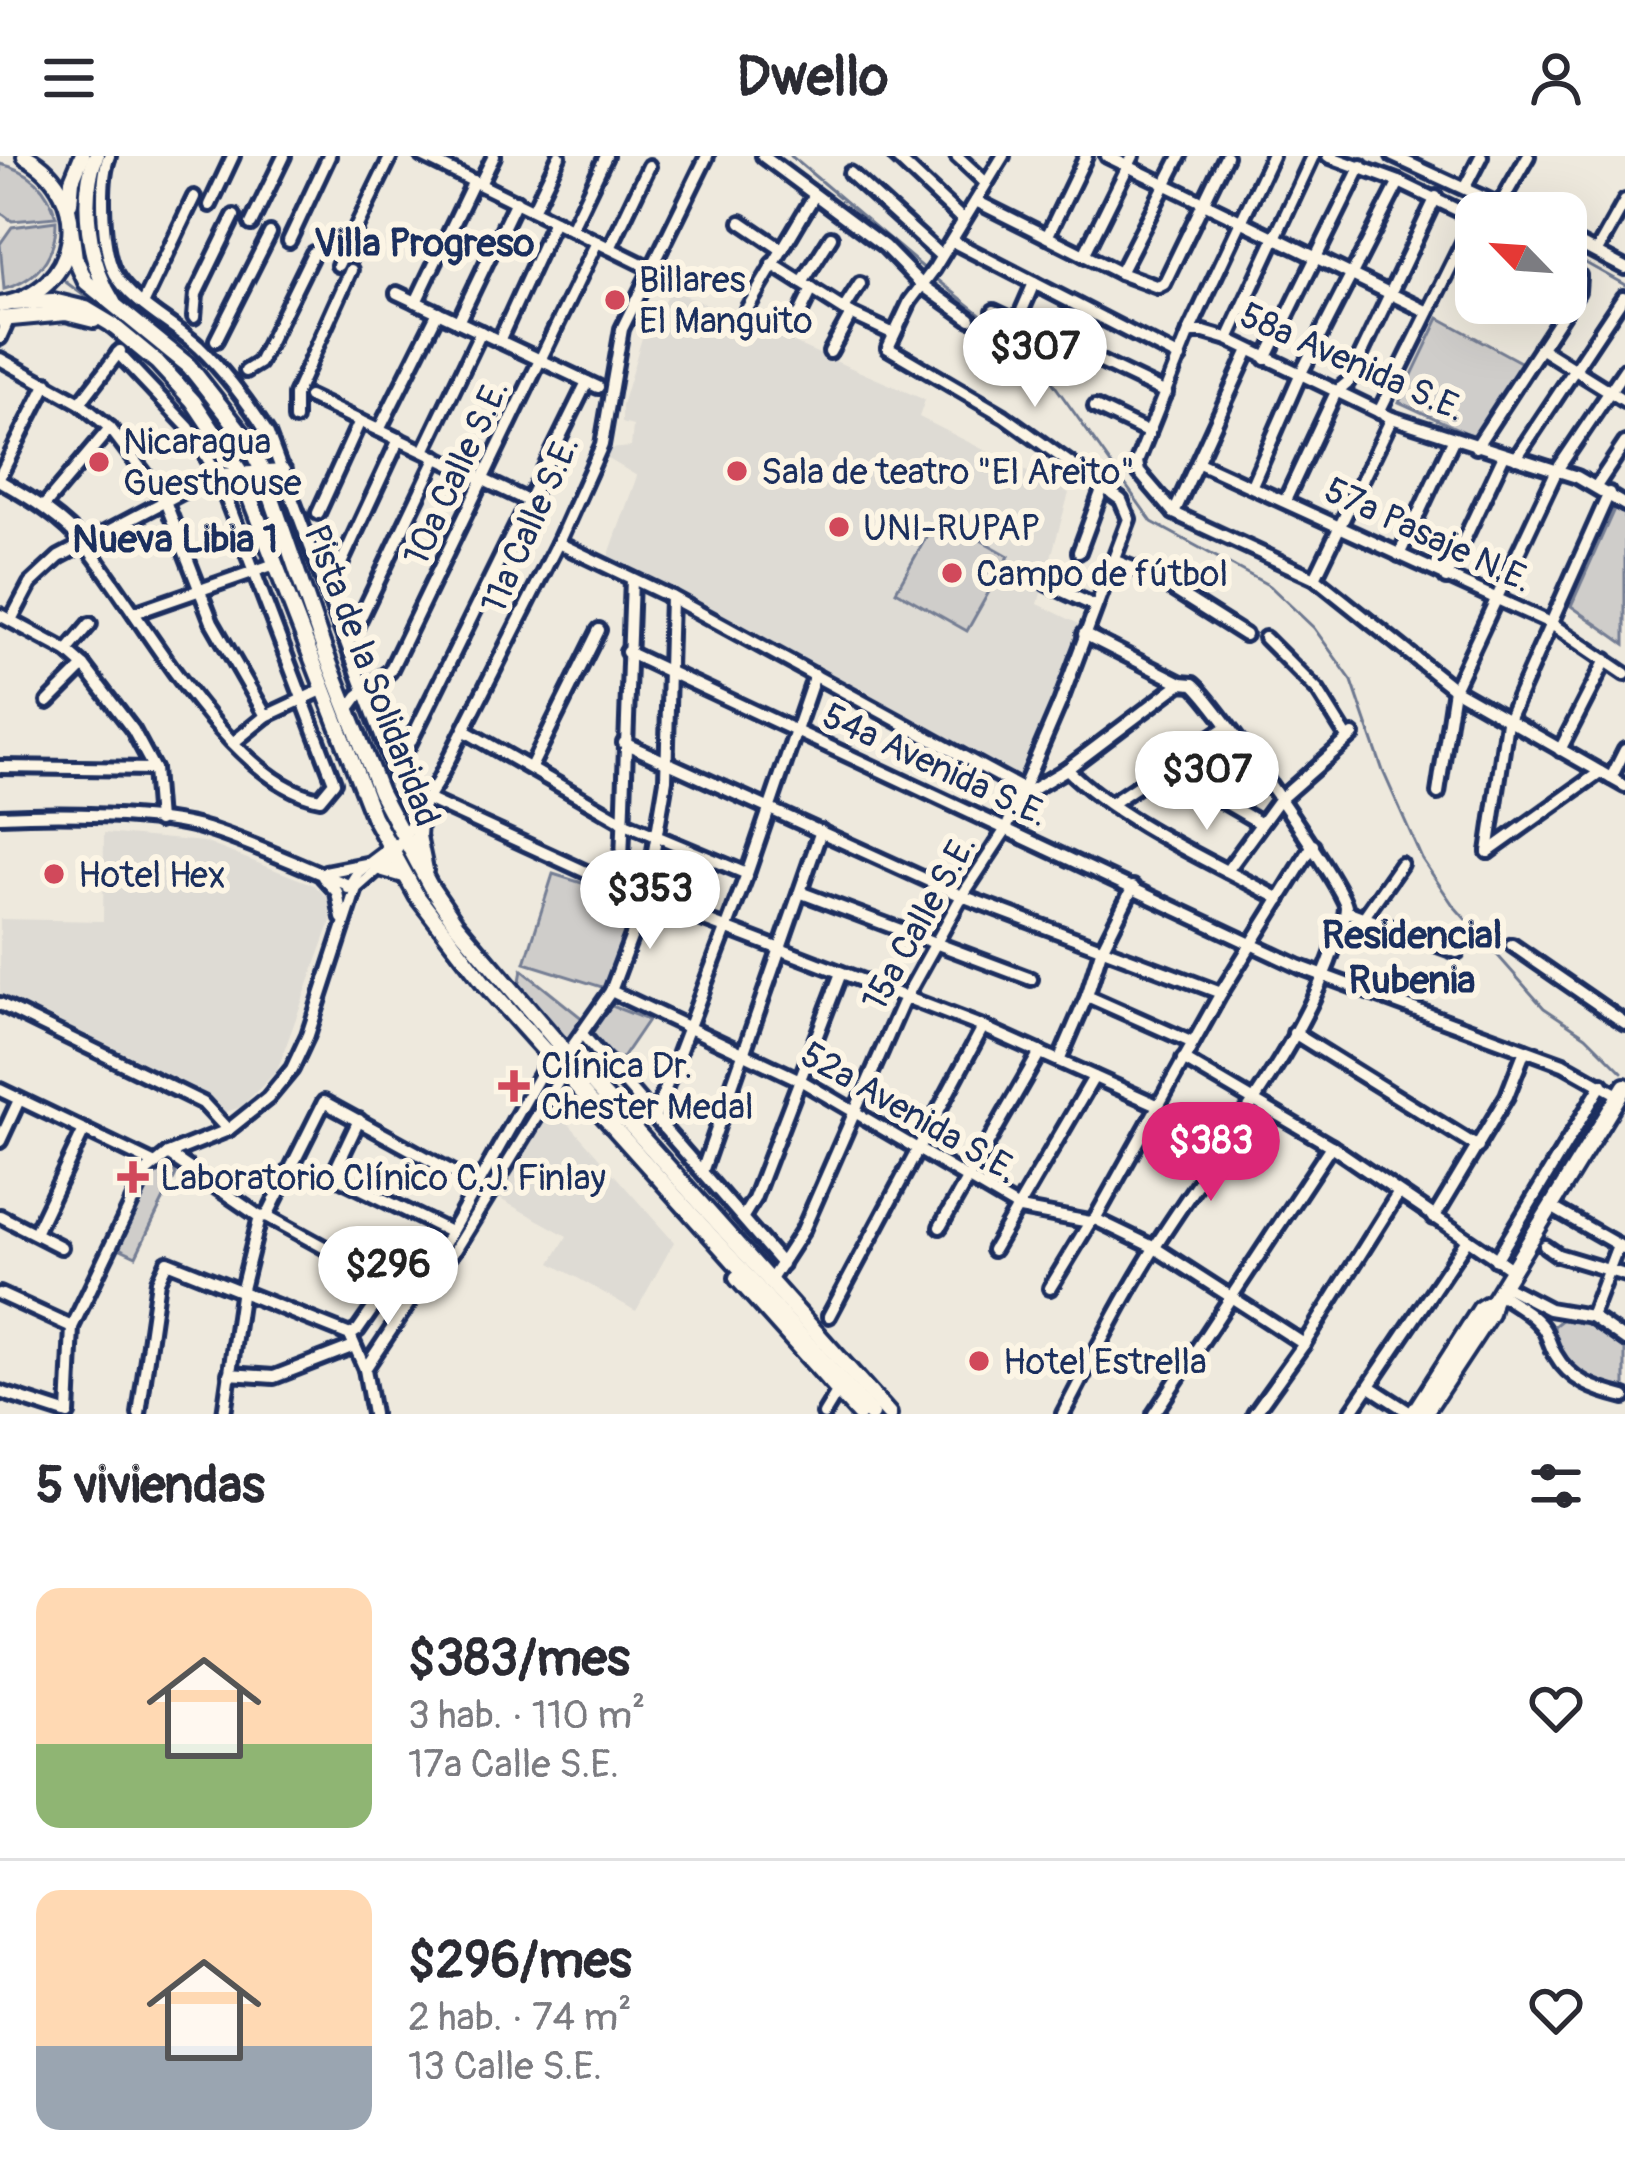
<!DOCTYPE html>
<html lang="es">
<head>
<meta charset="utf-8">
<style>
  body { margin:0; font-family:Pangolin,sans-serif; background:#f7f7f7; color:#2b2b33; height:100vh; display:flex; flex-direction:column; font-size:45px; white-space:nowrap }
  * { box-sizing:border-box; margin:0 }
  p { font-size:39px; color:#7c7c81 }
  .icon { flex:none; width:66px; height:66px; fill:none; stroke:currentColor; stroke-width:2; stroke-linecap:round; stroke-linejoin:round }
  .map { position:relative; height:1258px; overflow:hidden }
  .panel { display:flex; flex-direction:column; background:#fff; flex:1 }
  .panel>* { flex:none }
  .needle { width:78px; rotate:295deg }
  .buttons { position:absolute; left:1455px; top:36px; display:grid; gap:24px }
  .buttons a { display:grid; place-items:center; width:132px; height:132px; border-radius:24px; background:#fff; box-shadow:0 12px 48px #0002; font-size:60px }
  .price { position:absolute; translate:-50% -102px; padding:0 27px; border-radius:42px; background:#fff; color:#222; font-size:39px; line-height:78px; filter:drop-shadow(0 3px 6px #0008) }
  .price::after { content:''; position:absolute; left:50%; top:72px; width:36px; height:27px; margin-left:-18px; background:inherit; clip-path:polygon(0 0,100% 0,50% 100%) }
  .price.selected { background:#db2777; color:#fff }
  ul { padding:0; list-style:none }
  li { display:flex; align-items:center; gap:36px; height:300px; padding:0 36px }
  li+li { border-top:3px solid #e1e1e2 }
  li span { display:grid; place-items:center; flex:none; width:336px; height:240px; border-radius:24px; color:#555 }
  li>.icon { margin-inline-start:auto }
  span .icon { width:144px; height:144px; fill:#fffc; stroke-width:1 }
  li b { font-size:51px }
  h2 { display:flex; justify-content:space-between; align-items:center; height:144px; padding:0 36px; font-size:51px }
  header { display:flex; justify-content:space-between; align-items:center; height:156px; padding:0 36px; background:#fff; font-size:54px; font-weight:700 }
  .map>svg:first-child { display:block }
</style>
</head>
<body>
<header><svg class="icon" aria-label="menu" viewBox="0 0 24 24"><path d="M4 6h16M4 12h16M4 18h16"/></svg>Dwello<svg class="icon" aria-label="person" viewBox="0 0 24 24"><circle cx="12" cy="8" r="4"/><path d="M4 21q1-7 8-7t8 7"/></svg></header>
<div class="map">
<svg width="1625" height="1258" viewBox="0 0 1625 1258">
  <rect width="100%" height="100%" fill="#eee9dd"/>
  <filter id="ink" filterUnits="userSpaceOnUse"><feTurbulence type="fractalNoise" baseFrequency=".00833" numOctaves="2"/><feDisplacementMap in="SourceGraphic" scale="24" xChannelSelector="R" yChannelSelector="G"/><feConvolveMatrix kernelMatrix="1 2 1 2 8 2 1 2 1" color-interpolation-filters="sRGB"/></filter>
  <g filter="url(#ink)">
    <g fill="#dedbd4">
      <path d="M670,133l255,111 -6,17 150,76 -31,111 43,21 -62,158 -412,-223 30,-84 -32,-19 4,-8 22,-2 2,-21 -11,-3v-18l22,-74 12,-11z"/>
      <path d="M104,677l100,9 110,43 15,14 2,22 -54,150 -36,36 -18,6 -23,-23 -200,-97v-74l103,2z"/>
      <path d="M553,950l121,136 -38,69 -85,-48 16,-27 -69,-38z"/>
    </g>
    <g fill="#cfcdca" stroke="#757e94" stroke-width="3">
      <path d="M0,8c30,6 48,23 56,53l-44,4 -12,-9z"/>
      <path d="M56,65c0,35 -18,59 -52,68l-4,-45 12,-17z"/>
      <path d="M1439,162l85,46 -46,74 -79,-36z"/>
      <path d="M1615,351l10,7v130l-54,-38z"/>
      <path d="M938,360l71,40 -42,75 -71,-40z"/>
      <path d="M553,718l84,26 -29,89 -83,-26z"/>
      <path d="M522,814l61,49 -16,23 -48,-56z"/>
      <path d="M607,848l41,16 -28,41 -33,-27z"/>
      <path d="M158,1008l15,5 3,5 -40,82 -17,-8z"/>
      <path d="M1578,1162l16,5 31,26v38c-36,-1 -69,-22 -71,-61l9,-7z"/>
    </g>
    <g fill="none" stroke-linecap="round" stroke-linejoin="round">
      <g stroke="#6c778f" stroke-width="3">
        <path d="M791,0l135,114"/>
        <path d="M1353,0l132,57"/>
        <path d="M1566,96l59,33"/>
        <path d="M933,120l103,83 116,163 118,64 44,42 38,53 31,90 39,88 31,46 91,103 42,28 36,36"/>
        <path d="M63,124l113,85 32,36"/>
        <path d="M221,262l11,20"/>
      </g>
      <defs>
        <g id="minor">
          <path d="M109,0c-10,25 -7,95 6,118 17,30 59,50 84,73 27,26 49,56 69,87l127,339 25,37"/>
          <path d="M422,0l228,112"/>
          <path d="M763,0l121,90 38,39 48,34"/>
          <path d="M895,0l68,64"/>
          <path d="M957,0l29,27"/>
          <path d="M1107,0l321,156"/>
          <path d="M1272,0l-83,176 -52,130 2,10 35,41 141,65 139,111 171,97"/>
          <path d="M1328,0l71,26 77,37"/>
          <path d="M1393,0l124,57"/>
          <path d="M850,17l91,83"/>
          <path d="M480,28l14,-28"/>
          <path d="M1465,31l16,-31"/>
          <path d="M976,45l144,72 38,14 6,-3 62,-128"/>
          <path d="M210,49l23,-49"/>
          <path d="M1500,49l28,-49"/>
          <path d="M533,54l26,-54"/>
          <path d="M741,66l40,27"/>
          <path d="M251,68l33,-68"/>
          <path d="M571,73l35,-73"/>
          <path d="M1047,81l39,-81"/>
          <path d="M1566,81l59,31"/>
          <path d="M289,85l40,-85"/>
          <path d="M952,85l228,117"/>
          <path d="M610,92l39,-82"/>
          <path d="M1597,95l28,-50"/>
          <path d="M1084,99l49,-99"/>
          <path d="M772,108l79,50 43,20"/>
          <path d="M338,109l53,-109"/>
          <path d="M1120,117l60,-117"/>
          <path d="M802,127l29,-46"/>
          <path d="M397,137l201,94"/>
          <path d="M144,146l50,-105"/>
          <path d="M416,146l58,-121"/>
          <path d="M747,153l67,-113"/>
          <path d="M844,153l16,-25"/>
          <path d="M994,155l172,82"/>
          <path d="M194,161l2,-23 38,-78"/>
          <path d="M458,166l58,-121"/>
          <path d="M1017,166l17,-39"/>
          <path d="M791,176l21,-43"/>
          <path d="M1189,176h15l24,7 164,79 185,59 48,28"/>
          <path d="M0,182l9,-20"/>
          <path d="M1228,183l85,-183"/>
          <path d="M216,184l54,-107"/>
          <path d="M499,185l55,-120"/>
          <path d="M1540,192l85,53"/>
          <path d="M830,196l21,-38"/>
          <path d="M0,203l80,44 30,25 55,73 47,121 54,94"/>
          <path d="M1266,203l95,-193"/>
          <path d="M246,215l13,-8 54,-110"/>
          <path d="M309,241l219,104"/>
          <path d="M80,247l40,-52"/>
          <path d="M1095,251l54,26"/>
          <path d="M1379,256l96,-194"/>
          <path d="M295,263v-24l56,-125"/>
          <path d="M379,274l59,-118"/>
          <path d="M1476,291l102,-156 1,-15 -13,-10"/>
          <path d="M424,295l57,-119"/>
          <path d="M1516,302l107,-161"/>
          <path d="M1199,307l351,160 75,51"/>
          <path d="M0,320l47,-93"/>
          <path d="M0,325c32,18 63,37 87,66 55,69 143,236 233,252l14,-17 -117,-308 -28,-46 -71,-75"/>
          <path d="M1252,329l48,-110 99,-193"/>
          <path d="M1597,329l28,-42"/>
          <path d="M1285,345l51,-109 12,-10 88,-185"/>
          <path d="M44,350l66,-78"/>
          <path d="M318,357l42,-92"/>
          <path d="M1174,357l75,-163"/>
          <path d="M558,387l113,54 357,195 39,-23 114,-86 12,1c19,14 153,205 153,223 0,12 -7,24 -10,35 -35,109 -120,208 -181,305 -34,54 -62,110 -92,167"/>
          <path d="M1079,396l24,-65"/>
          <path d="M1399,399l54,-115"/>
          <path d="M1113,404l37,15 95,60"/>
          <path d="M1315,422l77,-160"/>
          <path d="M1446,422l58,-123"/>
          <path d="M324,423l15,-11 60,-129"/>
          <path d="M1047,428l48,22"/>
          <path d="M134,457l141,-49"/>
          <path d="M0,459l67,36 17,15 49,64 21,39 4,52"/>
          <path d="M11,464l19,-36 29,-27 158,-83 67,-4"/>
          <path d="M1084,478l97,49"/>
          <path d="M1265,482l53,53 30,48"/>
          <path d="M348,488l89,-187"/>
          <path d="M67,495l23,-27"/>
          <path d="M627,496l673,315 263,97 57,32"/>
          <path d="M48,546l36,-36"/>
          <path d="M347,555l11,-15 32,-25 207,-429"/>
          <path d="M465,575l160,92 122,51"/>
          <path d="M234,586l32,-26 56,-26"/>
          <path d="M624,587l338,153 259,97"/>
          <path d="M1560,594l46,-90"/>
          <path d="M0,611l154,2"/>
          <path d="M531,611l68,-137"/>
          <path d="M1164,611l96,56"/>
          <path d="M1067,613c52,52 147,94 213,130"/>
          <path d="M395,617l192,-391"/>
          <path d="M1611,622l14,-28"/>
          <path d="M1438,637l16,-104 103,-219 68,-101"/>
          <path d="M427,643l194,89 362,139 174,78"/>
          <path d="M1112,647l114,-76"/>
          <path d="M0,660c53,-3 158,-3 207,13 51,16 99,40 149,59"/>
          <path d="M1488,696l19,-130 102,-229"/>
          <path d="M1488,696l112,-80"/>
          <path d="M1227,715l51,-70 75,-66"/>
          <path d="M325,716l41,-8"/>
          <path d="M323,721l14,15 5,26"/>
          <path d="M1133,731l-32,64 -14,45 106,47"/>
          <path d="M348,732l10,-16 37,-28"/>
          <path d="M621,732l11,-309"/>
          <path d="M802,737l229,86"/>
          <path d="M1346,755l111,41"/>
          <path d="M1364,761l37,-53"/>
          <path d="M1512,789l113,78"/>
          <path d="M611,835l189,89 220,129 70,13 5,-3 60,29 149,96"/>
          <path d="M0,848l203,99 25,27"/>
          <path d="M1294,877l184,114"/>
          <path d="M582,878l200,230"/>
          <path d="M567,898l44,-63 35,-93 20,-118 5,-183"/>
          <path d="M1183,903l148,87 182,124"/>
          <path d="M1059,905l28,-65"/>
          <path d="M0,934l153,73"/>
          <path d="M655,960l92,-242 68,-199"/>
          <path d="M359,964l-26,55 117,57"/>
          <path d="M0,985l19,-41"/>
          <path d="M168,998l92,63"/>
          <path d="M703,1013l118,-338"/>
          <path d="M1553,1052l72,41"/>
          <path d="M0,1060l61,31"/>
          <path d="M267,1060l146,80"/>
          <path d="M743,1061l11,-18 87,-226"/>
          <path d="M1434,1062l73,-122 18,-46"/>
          <path d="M1095,1063l126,-226 92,-148"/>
          <path d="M940,1071l100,-175"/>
          <path d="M35,1077l49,-103"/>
          <path d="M1545,1090l13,9 67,20"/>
          <path d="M993,1094l101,-173"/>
          <path d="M1496,1104l106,-176"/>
          <path d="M429,1115l121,-214 5,-2"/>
          <path d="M770,1125l33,-51 99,-226 60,-108 44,-67 54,-126 69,-184 -8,-19 -117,-84 -116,-68 22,-47 24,-32 69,-113"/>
          <path d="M1503,1129l46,24 42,7 34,24"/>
          <path d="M1050,1132l40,-66"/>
          <path d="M1498,1137c15,10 34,20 45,35 5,7 7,17 12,26 15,27 41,36 70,43"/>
          <path d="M0,1138l72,33"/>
          <path d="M829,1160l154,-289"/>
          <path d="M1591,1160l27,-71"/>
          <path d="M350,1179l8,-5 32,-46"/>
          <path d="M229,1218l45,3 80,-31"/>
          <path d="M1370,1231l42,27"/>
          <path d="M0,1236l68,22 4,-87 75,-156 21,-17 60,-24 40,-32 24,-29 16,-34 48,-147 37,-33 45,-74 120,-238 44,-98 20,-116 85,-173"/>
          <path d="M139,1258l19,-133 9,-19 183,73 15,34"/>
          <path d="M224,1258l18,-125 18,-72 7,-1 57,-114 152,83"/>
          <path d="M373,1258l-8,-45 60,-90 29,-28 113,-184"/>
          <path d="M824,1258l14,-23"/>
          <path d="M1154,1258l177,-268"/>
          <path d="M1254,1258l50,-70 94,-150"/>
          <path d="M1350,1258l117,-174"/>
        </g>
        <g id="major">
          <path d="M96,0c-17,42 -7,109 17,146"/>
          <path d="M70,47l2,-23 10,-24"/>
          <path d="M71,72l4,30 11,24 103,84 55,70 18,34 63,182 55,140 50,94 26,38 111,130 322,360"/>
          <path d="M14,147l39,-2 33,8 25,15 46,38 36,39 46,69 134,346 44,80 67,87 387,431"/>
          <path d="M0,149c81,-12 96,-110 25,-149"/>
          <path d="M0,163l66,-6 28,7"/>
          <path d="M420,654l-2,26 7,34"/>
          <path d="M377,711l27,8"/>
          <path d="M737,1122l122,136"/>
          <path d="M1413,1258l68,-106 12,-7"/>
          <path d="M1424,1258l66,-100 3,-13 132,-215"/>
        </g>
      </defs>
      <use href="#minor" stroke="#1b2f5e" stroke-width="20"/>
      <use href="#major" stroke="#1b2f5e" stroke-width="22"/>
      <use href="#minor" stroke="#fcf5e5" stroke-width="10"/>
      <use href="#major" stroke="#fcf5e5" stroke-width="14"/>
    </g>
  </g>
  <g fill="#d1495b" stroke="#fcf5e5" stroke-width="4.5">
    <circle cx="615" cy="144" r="12"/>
    <circle cx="99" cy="306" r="12"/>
    <circle cx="737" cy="315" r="12"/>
    <circle cx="839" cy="371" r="12"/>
    <circle cx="952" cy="417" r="12"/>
    <circle cx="54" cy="718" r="12"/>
    <path d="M508 912h12v12h12v12h-12v12h-12v-12h-12v-12h12z"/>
    <path d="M127 1003h12v12h12v12h-12v12h-12v-12h-12v-12h12z"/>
    <circle cx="979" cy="1205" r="12"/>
  </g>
  <g text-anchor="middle" stroke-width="12" stroke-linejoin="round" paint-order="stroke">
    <g font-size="36" fill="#1b2f5e" stroke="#fcf5e5" text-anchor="start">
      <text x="639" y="136">Billares<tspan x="639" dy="41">El Manguito</tspan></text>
      <text x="123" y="298">Nicaragua<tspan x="123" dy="41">Guesthouse</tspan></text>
      <text x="761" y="328">Sala de teatro "El Areito"</text>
      <text x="863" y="384">UNI-RUPAP</text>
      <text x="976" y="430">Campo de fútbol</text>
      <text x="78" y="731">Hotel Hex</text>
      <text x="541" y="922">Clínica Dr.<tspan x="541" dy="41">Chester Medal</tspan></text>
      <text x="160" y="1034">Laboratorio Clínico C.J. Finlay</text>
      <text x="1003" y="1218">Hotel Estrella</text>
    </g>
    <g font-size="36" fill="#1b2f5e" stroke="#fcf5e5">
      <text transform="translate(1353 205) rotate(24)" y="13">58a Avenida S.E.</text>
      <text transform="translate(455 316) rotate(-65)" y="13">10a Calle S.E.</text>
      <text transform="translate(529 368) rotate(-66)" y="13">11a Calle S.E.</text>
      <text transform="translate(1429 378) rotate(25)" y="13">57a Pasaje N.E.</text>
      <text transform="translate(373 519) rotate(69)" y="13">Pista de la Solidaridad</text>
      <text transform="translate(936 608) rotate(25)" y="13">54a Avenida S.E.</text>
      <text transform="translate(918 766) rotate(-61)" y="13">15a Calle S.E.</text>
      <text transform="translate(910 955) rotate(30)" y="13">52a Avenida S.E.</text>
    </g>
    <g font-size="39" font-weight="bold" fill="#1b2f5e" stroke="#fcf5e5">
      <text x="424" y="100">Villa Progreso</text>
      <text x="175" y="396">Nueva Libia 1</text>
      <text x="1412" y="792">Residencial<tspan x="1412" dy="45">Rubenia</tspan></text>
    </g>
  </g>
</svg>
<div class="buttons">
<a><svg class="needle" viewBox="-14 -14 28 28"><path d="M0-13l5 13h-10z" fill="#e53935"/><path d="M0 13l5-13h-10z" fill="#7c7c81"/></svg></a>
</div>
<b class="price" style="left:1035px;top:254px">$307</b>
<b class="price" style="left:1207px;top:677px">$307</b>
<b class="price" style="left:650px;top:796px">$353</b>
<b class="price selected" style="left:1211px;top:1048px">$383</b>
<b class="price" style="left:388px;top:1172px">$296</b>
</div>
<section class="panel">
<h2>5 viviendas<svg class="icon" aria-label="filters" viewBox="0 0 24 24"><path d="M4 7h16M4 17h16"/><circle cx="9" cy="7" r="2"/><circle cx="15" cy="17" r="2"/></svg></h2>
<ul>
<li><span style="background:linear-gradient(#ffd9b3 65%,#8fb573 0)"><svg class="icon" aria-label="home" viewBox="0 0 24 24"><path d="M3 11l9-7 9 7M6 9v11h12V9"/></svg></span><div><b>$383/mes</b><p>3 hab. · 110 m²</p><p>17a Calle S.E.</p></div><svg class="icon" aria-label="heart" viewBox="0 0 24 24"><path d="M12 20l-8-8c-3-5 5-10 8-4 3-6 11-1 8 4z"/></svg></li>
<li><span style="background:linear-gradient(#ffd9b3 65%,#9aa5b1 0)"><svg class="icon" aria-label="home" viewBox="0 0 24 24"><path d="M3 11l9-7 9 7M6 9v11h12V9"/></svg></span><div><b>$296/mes</b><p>2 hab. · 74 m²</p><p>13 Calle S.E.</p></div><svg class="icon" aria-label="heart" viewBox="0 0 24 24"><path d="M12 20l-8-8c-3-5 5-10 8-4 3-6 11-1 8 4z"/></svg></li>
</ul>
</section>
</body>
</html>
